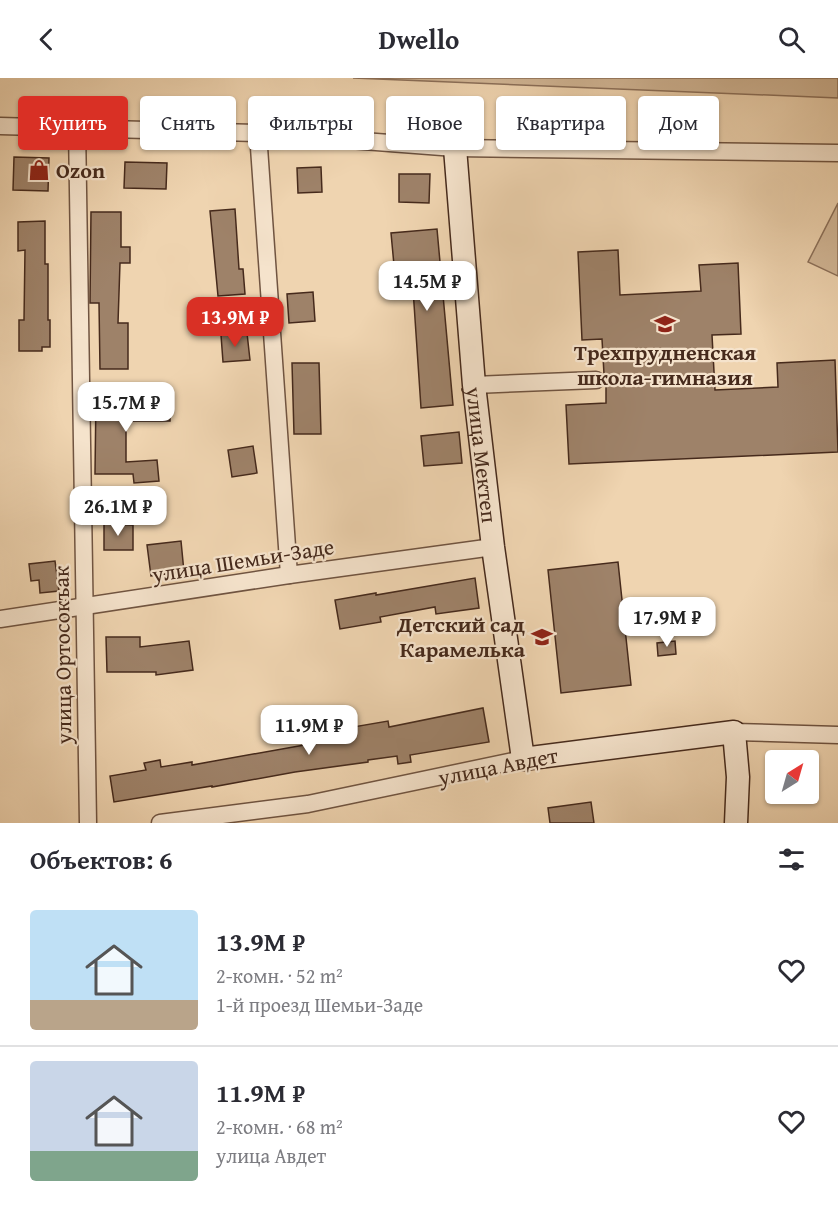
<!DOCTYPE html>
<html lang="ru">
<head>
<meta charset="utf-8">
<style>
  body { margin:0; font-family:"Gentium Book Plus",serif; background:#f7f7f7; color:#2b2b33; height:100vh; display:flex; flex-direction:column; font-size:22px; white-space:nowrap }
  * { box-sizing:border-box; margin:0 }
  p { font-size:20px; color:#7c7c81 }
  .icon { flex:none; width:33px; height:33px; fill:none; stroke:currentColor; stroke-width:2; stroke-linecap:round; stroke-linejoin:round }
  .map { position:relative; height:745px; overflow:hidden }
  .details { display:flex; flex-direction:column; background:#fff; flex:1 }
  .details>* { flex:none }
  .hud { position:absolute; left:18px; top:18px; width:802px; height:54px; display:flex; gap:12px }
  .needle { width:39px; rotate:37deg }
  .tools { position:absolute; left:765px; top:672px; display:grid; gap:12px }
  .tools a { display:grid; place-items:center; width:54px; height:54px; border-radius:6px; background:#fff; box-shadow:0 2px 4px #0004; font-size:30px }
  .price { position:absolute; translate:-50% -51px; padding:0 14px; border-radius:12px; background:#fff; color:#222; font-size:20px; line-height:39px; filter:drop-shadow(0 2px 3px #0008) }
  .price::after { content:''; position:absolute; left:50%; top:36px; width:18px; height:14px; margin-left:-9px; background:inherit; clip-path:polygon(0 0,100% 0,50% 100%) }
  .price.on { background:#d93025; color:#fff }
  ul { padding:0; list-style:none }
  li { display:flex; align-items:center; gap:18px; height:150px; padding:0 30px }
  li+li { border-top:2px solid #e1e1e2 }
  li span { display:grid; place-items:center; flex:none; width:168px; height:120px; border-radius:6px; color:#555 }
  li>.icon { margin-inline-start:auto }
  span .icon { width:72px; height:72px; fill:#fffc; stroke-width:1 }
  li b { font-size:26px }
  h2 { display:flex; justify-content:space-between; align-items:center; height:72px; padding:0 30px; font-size:26px }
  .chip { padding:0 21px; border-radius:6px; background:#fff; box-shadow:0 2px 4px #0004; font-size:21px; line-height:54px }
  .chip.on { background:#d93025; color:#fff }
  header { display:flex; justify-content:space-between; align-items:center; height:78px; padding:0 30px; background:#fff; font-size:27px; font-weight:700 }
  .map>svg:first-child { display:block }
</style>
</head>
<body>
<header><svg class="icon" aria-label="back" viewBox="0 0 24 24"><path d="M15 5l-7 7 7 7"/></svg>Dwello<svg class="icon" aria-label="search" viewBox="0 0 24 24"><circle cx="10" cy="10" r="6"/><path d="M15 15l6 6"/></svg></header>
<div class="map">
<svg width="838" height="745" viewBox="0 0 838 745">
  <rect width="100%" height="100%" fill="#efd4b0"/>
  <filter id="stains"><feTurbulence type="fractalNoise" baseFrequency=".00333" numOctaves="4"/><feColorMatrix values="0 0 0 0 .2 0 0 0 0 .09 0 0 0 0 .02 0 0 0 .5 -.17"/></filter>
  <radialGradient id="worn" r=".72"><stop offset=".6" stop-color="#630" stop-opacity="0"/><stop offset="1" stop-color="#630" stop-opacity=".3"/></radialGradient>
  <g fill="#d2b797" stroke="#8c705a" stroke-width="1.5">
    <path d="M353,0h485v20z"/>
    <path d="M838,125v73l-30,-14z"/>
  </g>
  <g fill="#9e8269" stroke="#462a1c" stroke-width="1.5">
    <path d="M14,79l35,1 -1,33 -35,-1z"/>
    <path d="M125,84l42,1 -1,26 -42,-1z"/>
    <path d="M321,89l1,25 -24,1 -1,-25z"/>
    <path d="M399,96h31l-1,29 -30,-1z"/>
    <path d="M235,131l4,60h4l2,25 -27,2 -8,-85z"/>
    <path d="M91,134h30v35h9v16h-10l-2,60h10v46h-28l-1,-66h-9z"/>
    <path d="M45,143v43h3v56h2v27h-8v4h-23v-31h5l1,-70 -7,1v-29z"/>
    <path d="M437,151l16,176 -32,3 -9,-134 -17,2 -4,-43z"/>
    <path d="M618,172l2,45 81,-4 -2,-26 39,-2 3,71 -29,1 3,55 63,-3 -1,-24 58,-3 3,92 -269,12 -3,-59 40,-2v-24l-2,-5 -2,-35 -20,1 -4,-88z"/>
    <path d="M313,214l2,29 -26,2 -2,-29z"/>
    <path d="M247,255l3,27 -27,2 -2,-27z"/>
    <path d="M292,285h27l2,71h-27z"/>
    <path d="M142,315h28v28h-44v41l31,-2 2,21 -25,2 -1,-9h-38l1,-78h46z"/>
    <path d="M459,354l3,31 -38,3 -3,-30z"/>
    <path d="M253,368l4,27 -25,4 -4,-27z"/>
    <path d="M104,446l29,1v25h-29z"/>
    <path d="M181,463l3,31 -33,4 -4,-31z"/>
    <path d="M55,483l4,30 -19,2 -1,-13 -8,1 -2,-17z"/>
    <path d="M618,484l13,123 -70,8 -13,-123z"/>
    <path d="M475,500l4,30 -43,6 -1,-7 -55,10 1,5 -41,7 -5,-29 41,-7v2z"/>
    <path d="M106,559h34v10l49,-6 4,29 -37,5v-3h-49z"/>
    <path d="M675,563l1,13 -18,2 -1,-13z"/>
    <path d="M483,630l6,34 -79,13 1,7 -13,2 -1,-8 -29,4v2l-73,10 -83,15v-1l-98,16 -4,-26 36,-6 -2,-7 16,-3 1,7 31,-5v3l118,-21 45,-6 -2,-11 35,-6 1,6z"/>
    <path d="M591,724l3,21h-44l-2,-15z"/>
  </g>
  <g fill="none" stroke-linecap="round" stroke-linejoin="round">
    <defs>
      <g id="street">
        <path d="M0,48l258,7 197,15 383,5"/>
        <path d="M77,49l11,696"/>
        <path d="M258,55l31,442"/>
        <path d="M474,307l122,-5"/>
        <path d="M0,541l289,-44 204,-28"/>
        <path d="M734,654l104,3"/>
        <path d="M160,745l148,-19 215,-45"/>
      </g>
      <g id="secondary">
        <path id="s1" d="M455,70l19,237 19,162 30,212 211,-27 4,45 -2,46"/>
      </g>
    </defs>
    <use href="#street" stroke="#705441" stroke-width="19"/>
    <use href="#secondary" stroke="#462a1c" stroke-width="25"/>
    <use href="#street" stroke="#f5e3cc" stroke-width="16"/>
    <use href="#secondary" stroke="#f5e3cc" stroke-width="22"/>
  </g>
  <defs>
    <symbol id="shop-bare" viewBox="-9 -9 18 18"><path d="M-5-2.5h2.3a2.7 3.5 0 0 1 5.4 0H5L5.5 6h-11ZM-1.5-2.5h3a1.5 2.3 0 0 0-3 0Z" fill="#8f2418" stroke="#f5e3cc" stroke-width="2.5" paint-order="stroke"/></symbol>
    <symbol id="school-bare" viewBox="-9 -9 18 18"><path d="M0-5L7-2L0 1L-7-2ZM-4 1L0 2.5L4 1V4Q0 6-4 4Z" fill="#8f2418" stroke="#f5e3cc" stroke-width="2.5" paint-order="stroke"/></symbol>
  </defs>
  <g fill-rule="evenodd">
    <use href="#shop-bare" x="24" y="77" width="30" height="30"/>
    <use href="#school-bare" x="650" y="231" width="30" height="30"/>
    <use href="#school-bare" x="527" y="544" width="30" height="30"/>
  </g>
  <g text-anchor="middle" stroke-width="4.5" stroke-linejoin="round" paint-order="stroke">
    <g font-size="22" font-weight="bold" fill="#462a1c" stroke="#f5e3cc" text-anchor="start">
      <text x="56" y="100">Ozon</text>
      <text x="665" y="282" text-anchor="middle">Трехпрудненская<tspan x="665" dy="25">школа-гимназия</tspan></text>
      <text x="525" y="554" text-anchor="end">Детский сад<tspan x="525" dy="25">Карамелька</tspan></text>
    </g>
    <g font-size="22" fill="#462a1c" stroke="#f5e3cc">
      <text dy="8" stroke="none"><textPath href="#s1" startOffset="308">улица Мектеп</textPath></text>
      <text transform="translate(243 482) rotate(-9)" y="8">улица Шемьи-Заде</text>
      <text transform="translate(62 577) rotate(-91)" y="8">улица Ортосокъак</text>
      <text transform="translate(498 688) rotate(-11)" y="8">улица Авдет</text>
    </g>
  </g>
  <rect width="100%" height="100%" filter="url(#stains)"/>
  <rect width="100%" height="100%" fill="url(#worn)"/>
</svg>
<div class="tools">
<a><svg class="needle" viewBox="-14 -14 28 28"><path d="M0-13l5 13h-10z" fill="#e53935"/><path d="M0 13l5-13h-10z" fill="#7c7c81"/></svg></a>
</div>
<b class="price" style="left:427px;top:234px">14.5M ₽</b>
<b class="price on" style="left:235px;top:270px">13.9M ₽</b>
<b class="price" style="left:126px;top:355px">15.7M ₽</b>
<b class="price" style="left:118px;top:459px">26.1M ₽</b>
<b class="price" style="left:667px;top:570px">17.9M ₽</b>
<b class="price" style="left:309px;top:678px">11.9M ₽</b>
<div class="hud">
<a class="chip on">Купить</a>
<a class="chip">Снять</a>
<a class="chip">Фильтры</a>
<a class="chip">Новое</a>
<a class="chip">Квартира</a>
<a class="chip">Дом</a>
</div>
</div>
<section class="details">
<h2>Объектов: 6<svg class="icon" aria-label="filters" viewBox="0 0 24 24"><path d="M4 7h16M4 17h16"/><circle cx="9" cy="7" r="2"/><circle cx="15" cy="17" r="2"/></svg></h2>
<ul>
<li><span style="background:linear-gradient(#bfe0f5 75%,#b9a48a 0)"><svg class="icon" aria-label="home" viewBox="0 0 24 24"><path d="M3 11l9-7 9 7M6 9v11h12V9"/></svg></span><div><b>13.9M ₽</b><p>2-комн. · 52 m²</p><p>1-й проезд Шемьи-Заде</p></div><svg class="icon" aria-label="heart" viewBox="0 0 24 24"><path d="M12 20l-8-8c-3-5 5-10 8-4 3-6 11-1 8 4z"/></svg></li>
<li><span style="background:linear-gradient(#c9d6e8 75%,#7fa58c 0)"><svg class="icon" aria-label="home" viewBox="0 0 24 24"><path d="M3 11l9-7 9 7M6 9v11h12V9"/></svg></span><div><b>11.9M ₽</b><p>2-комн. · 68 m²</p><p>улица Авдет</p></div><svg class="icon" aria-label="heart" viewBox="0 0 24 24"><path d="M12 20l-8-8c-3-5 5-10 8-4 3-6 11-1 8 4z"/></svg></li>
</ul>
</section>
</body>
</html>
